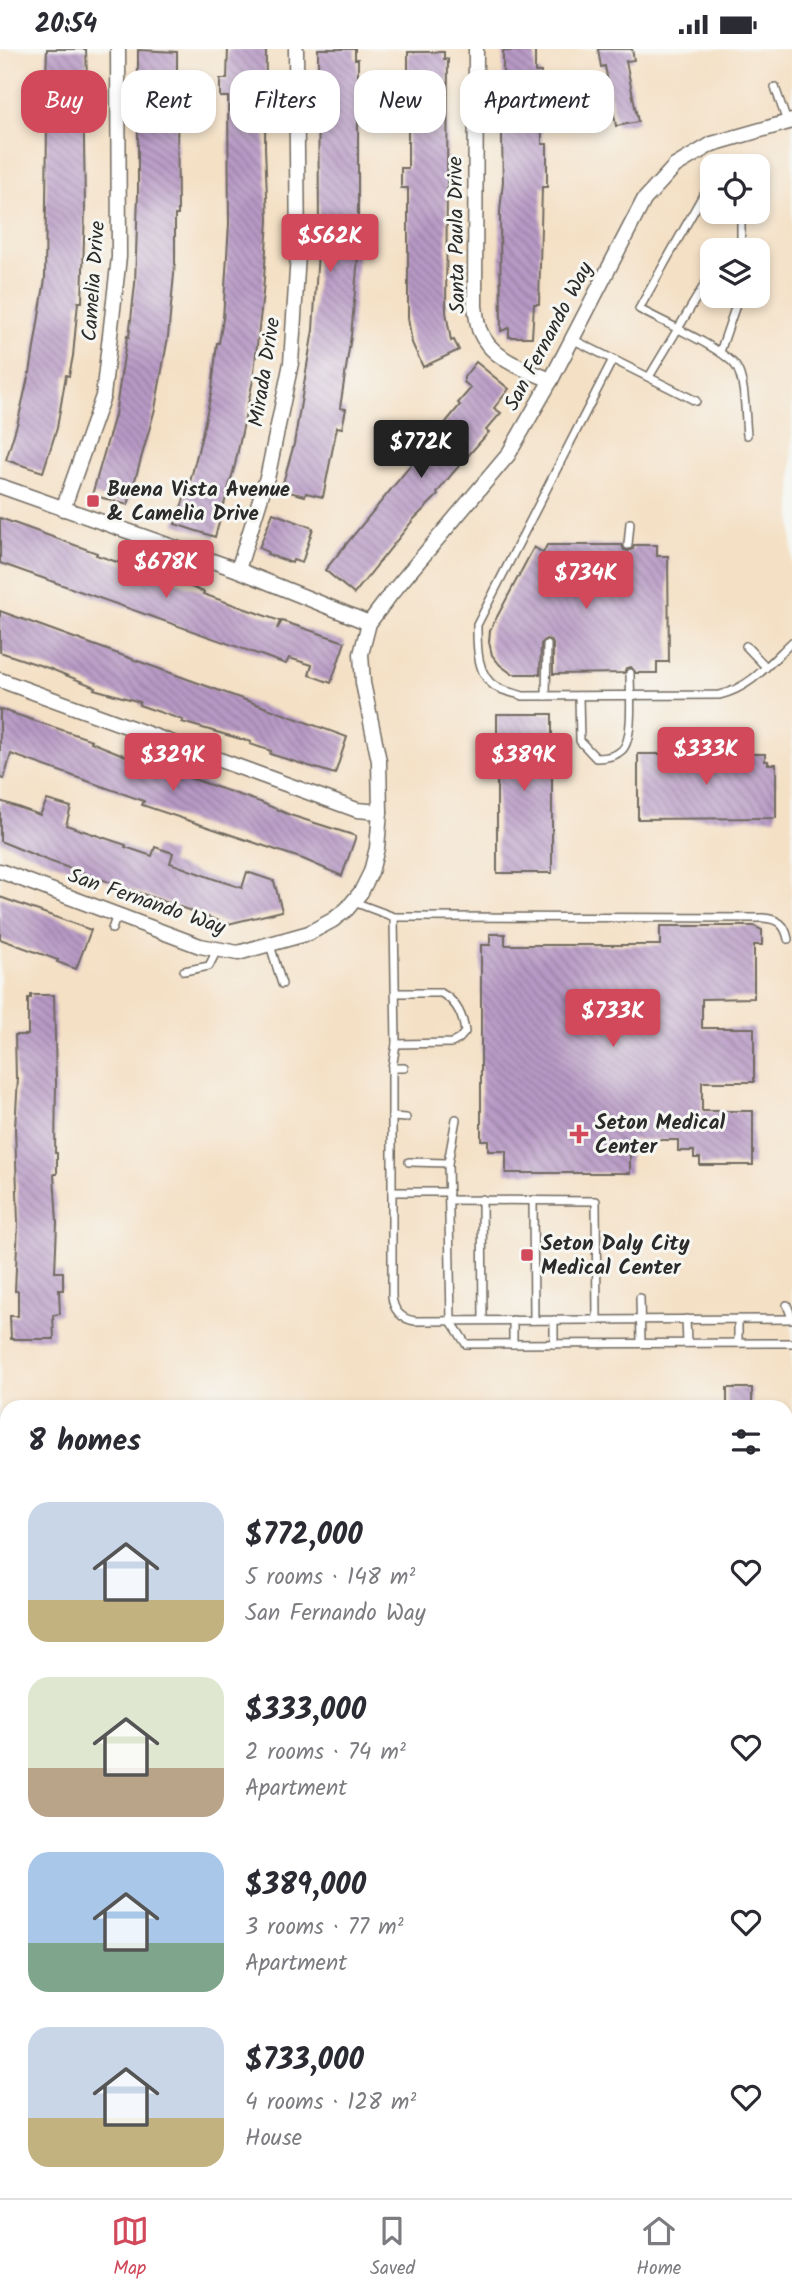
<!DOCTYPE html>
<html lang="en">
<head>
<meta charset="utf-8">
<style>
  body { margin:0; font-family:Kalam,sans-serif; background:#f7f7f7; color:#2b2b33; height:100vh; display:flex; flex-direction:column; font-size:26px; white-space:nowrap }
  * { box-sizing:border-box; margin:0 }
  p { font-size:23px; color:#7c7c81 }
  .icon { flex:none; width:38px; height:38px; fill:none; stroke:currentColor; stroke-width:2; stroke-linecap:round; stroke-linejoin:round }
  .map { position:relative; flex:1; overflow:hidden }
  .panel { position:absolute; left:0px; top:1351px; width:793px; height:798px; display:flex; flex-direction:column; background:#fff; border-radius:21px 21px 0 0; box-shadow:0 4px 10px #0003 }
  .panel>* { flex:none }
  .banner { position:absolute; left:21px; top:21px; width:751px; height:63px; display:flex; gap:14px }
  .fabs { position:absolute; left:700px; top:105px; display:grid; gap:14px }
  .fabs a { display:grid; place-items:center; width:70px; height:70px; border-radius:14px; background:#fff; box-shadow:0 4px 10px #0003; font-size:35px }
  .price { position:absolute; translate:-50% -60px; padding:0 16px; border-radius:7px; background:#d1495b; color:#fff; font-size:23px; line-height:46px; filter:drop-shadow(0 2px 4px #0008) }
  .price::after { content:''; position:absolute; left:50%; top:42px; width:21px; height:16px; margin-left:-10px; background:inherit; clip-path:polygon(0 0,100% 0,50% 100%) }
  .price.on { background:#222; color:#fff }
  ul { padding:0; list-style:none }
  li { display:flex; align-items:center; gap:21px; height:175px; padding:0 28px }
  li span { display:grid; place-items:center; flex:none; width:196px; height:140px; border-radius:21px; color:#555 }
  li>.icon { margin-inline-start:auto }
  span .icon { width:84px; height:84px; fill:#fffc; stroke-width:1 }
  li b { font-size:30px }
  h2 { display:flex; justify-content:space-between; align-items:center; height:84px; padding:0 28px; font-size:30px }
  .pill { padding:0 24px; border-radius:21px; background:#fff; box-shadow:0 4px 10px #0003; font-size:24px; line-height:63px }
  .pill.on { background:#d1495b; color:#fff }
  .status { display:flex; justify-content:space-between; align-items:center; height:49px; padding:0 35px; background:#fff; direction:ltr }
  .status svg { height:19px; fill:currentColor }
  .menu { display:flex; justify-content:space-around; align-items:center; height:98px; border-top:2px solid #e1e1e2; background:#fff; font-size:19px; color:#7c7c81 }
  .menu a { display:grid; justify-items:center; gap:4px }
  .menu .on { color:#d1495b }
  .map>svg:first-child { display:block }
</style>
</head>
<body>
<div class="status"><b>20:54</b><svg viewBox="0 0 49 12"><path d="M0 12V9h3v3zM5 12V6h3v6zM10 12V3h3v9zM15 12V0h3v12zM26 1h20v11H26zM47 4h2v5h-2z"/></svg></div>
<div class="map">
<svg width="792" height="2149" viewBox="0 0 792 2149">
  <defs>
    <pattern id="building-back-hatch" width="6" height="6" patternUnits="userSpaceOnUse" patternTransform="scale(1.75)"><rect width="6" height="6" fill="#b799c5"/><path d="M-1 5l2 2M0 0l6 6M5-1l2 2" fill="none" stroke="#957da0"/></pattern>
  </defs>
  <rect width="100%" height="100%" fill="#f6f6f2"/>
  <filter id="ink" filterUnits="userSpaceOnUse"><feTurbulence type="fractalNoise" baseFrequency=".0143" numOctaves="2"/><feDisplacementMap in="SourceGraphic" scale="14" xChannelSelector="R" yChannelSelector="G"/><feConvolveMatrix kernelMatrix="1 2 1 2 8 2 1 2 1" color-interpolation-filters="sRGB"/></filter>
  <filter id="wash" filterUnits="userSpaceOnUse"><feTurbulence type="fractalNoise" baseFrequency=".00686" numOctaves="4" result="noise"/><feDisplacementMap in="SourceGraphic" scale="28" xChannelSelector="R" yChannelSelector="G"/><feGaussianBlur stdDeviation="1.57" result="paint"/><feColorMatrix in="noise" values="0 0 0 0 0 0 0 0 0 0 0 0 0 0 0 0 0 1.4 0 .05"/><feComposite in="paint" operator="in"/></filter>
  <g filter="url(#wash)">
    <rect width="100%" height="100%" fill="#f4e0c5"/>
    <g id="blocks">
      <g fill="url(#building-back-hatch)">
        <path d="M47,0h39l1,29h-4l2,129 -3,95h-4l-5,54 -4,20 -3,-1 -9,53 -14,44 -37,-12 12,-39 11,-48h1l15,-94 2,-153h-9l-1,-19h8z"/>
        <path d="M228,0h38l-1,99 3,72 -5,73 -10,87 -18,85 -20,72 -40,-13 15,-42 12,-47 10,-46 5,-46h2l4,-24 6,-95 -1,-127h-8v-18h7z"/>
        <path d="M318,0h37v10h3v198l-7,79 -11,72 6,1 -4,19 -5,-1 -14,70 -17,-4 -1,3 -24,-6 13,-46 19,-114 6,-94z"/>
        <path d="M598,0h34l2,11 -8,1 12,61 -22,4 -11,-60 -4,1z"/>
        <path d="M138,1l39,2v24h6v16h-6l1,123h-3v49l-7,73 -13,72 -27,96 -36,-10 23,-80 12,-79 2,1 6,-53 3,-89z"/>
        <path d="M535,1v22h6l1,72h5v43h-5l-3,117h-5l-2,33h-23v-9l-8,3 -1,-119 3,-31 -2,-86v-13h2v-31z"/>
        <path d="M408,3h36v7h4l-2,253 5,29 3,-1 5,10 -36,17 -11,-24 -4,-25v-130h-7v-20h7z"/>
        <path d="M476,313l33,27 -15,19 7,5 -15,17 3,2 -37,42 -15,19 1,2 -24,24 -60,75 -29,-24 135,-165 -2,-2 13,-15 -7,-6v-5z"/>
        <path d="M273,464l40,15 -11,35 -9,-3 -1,3 -25,-9 1,-2 -9,-4z"/>
        <path d="M0,469l97,35 -1,2 84,28 24,9 -1,2 77,27 -3,8 5,-8 63,21 -14,41 -22,-8 3,-10 -23,-7 -3,6 -286,-101z"/>
        <path d="M547,496h75l2,5 4,1 5,-2 1,-4h23v11h11l1,106h-12v11h-21l-5,-6 -5,1 -2,5 -71,1v-30l-2,-4 -5,-1 -5,5 -1,30h-28l-12,-9 -8,-10 -3,-13 1,-12 44,-83 9,6z"/>
        <path d="M0,562l347,126 -12,37 -65,-20 1,-3 -21,-7 1,-2 -69,-20 1,-2 -44,-15 1,-3 -46,-13 1,-2 -44,-18 -51,-17z"/>
        <path d="M0,660l92,31 -1,2 35,14 134,46 30,13 66,21 -14,40 -39,-17 -161,-54 2,-4 -133,-47 -7,25 -4,-1z"/>
        <rect x="497" y="665" width="55" height="159"/>
        <path d="M638,705h127v7h3v3h8v54l-138,1z"/>
        <path d="M47,751l24,7 -5,18 60,20 -1,2 27,9 3,-9 18,6 -3,10 44,16 28,9 5,-16 27,9 8,30 -54,13 -179,-63 -49,-20v-40l40,14z"/>
        <path d="M0,848l91,33 -15,39 -19,-7 1,-2 -58,-21z"/>
        <path d="M660,877h94l8,4v15h-8v53l-52,1v29h52v54h-52v29h51v54h-53v-7h-6v-7h-16v-11h-48v33h-124v-22h-18v-11h-7v-195h9v-11h15v11h155z"/>
        <path d="M31,946h23l2,87 -1,71h2v21h-3l3,49 -2,49h8v18h-4l1,24 -7,1 1,24h-43l-1,-23h8v-25h-3l3,-68 -3,-95 3,-50h-2l-1,-43h13v-37h3z"/>
        <rect x="727" y="1339" width="25" height="19"/>
      </g>
    </g>
  </g>
  <g filter="url(#ink)">
    <use href="#blocks" fill-opacity="0" stroke="#716a61" stroke-width="2"/>
    <g fill="none" stroke-linecap="round" stroke-linejoin="round">
      <defs>
        <g id="lane">
          <path d="M775,38l12,35"/>
          <path d="M712,145l-9,1 -64,114c22,12 81,38 96,56 11,14 10,52 12,70"/>
          <path d="M741,201v-38"/>
          <path d="M572,290l124,62"/>
          <path d="M720,303l19,-56"/>
          <path d="M612,312l-135,264c0,20 -1,50 19,62 7,4 18,6 27,9l196,-1c31,-7 50,-31 73,-53"/>
          <path d="M649,328l63,-105"/>
          <path d="M628,496l2,-22"/>
          <path d="M746,597l20,21"/>
          <path d="M546,647l1,-51"/>
          <path d="M579,647l1,45 16,17c9,0 19,-1 26,-8 12,-11 8,-59 8,-77"/>
          <path d="M354,853l40,15 2,127 -4,24v228c1,14 9,23 23,25l377,-2"/>
          <path d="M394,868l369,1c15,1 22,6 25,21"/>
          <path d="M112,880l5,-14"/>
          <path d="M270,896l12,39"/>
          <path d="M184,922l25,-5 8,-16"/>
          <path d="M396,944h45c15,8 22,22 24,39l-6,7 -7,4 -56,1"/>
          <path d="M392,1019h12"/>
          <path d="M392,1068l14,1"/>
          <path d="M456,1070l-8,44 3,158 15,23 326,-1"/>
          <path d="M409,1113l39,1"/>
          <path d="M392,1143h57"/>
          <path d="M482,1150l1,121"/>
          <path d="M449,1151l147,1 1,119"/>
          <path d="M533,1151l1,120"/>
          <path d="M640,1249l1,45"/>
          <path d="M787,1256l5,13"/>
          <path d="M686,1270l1,24"/>
          <path d="M738,1270v24"/>
          <path d="M513,1295v-24"/>
          <path d="M554,1295v-24"/>
          <path d="M786,1926l6,7"/>
          <path d="M10,2142v7"/>
          <path d="M149,2142v3"/>
          <path d="M276,2142v7"/>
          <path d="M555,2142v7"/>
        </g>
        <g id="street">
          <path d="M476,0l-1,257c1,7 2,16 4,23 11,30 45,40 72,51"/>
          <path d="M0,437l238,84 131,53"/>
          <path d="M63,460l40,-113 16,-139 -1,-208"/>
          <path d="M238,521l30,-96 23,-111 7,-108 -2,-206"/>
          <path d="M0,631l357,130 23,2"/>
          <path d="M0,822l200,75 38,7 71,-20 24,-13 14,-11 14,-17 10,-20 6,-24 3,-36 -1,-51 -16,-78 -2,-29 8,-31 22,-29 117,-139 43,-75 93,-180 31,-34 37,-22 80,-23"/>
          <path d="M0,1762h7"/>
          <path d="M0,1941h7"/>
          <path d="M338,2142v7"/>
        </g>
        <g id="secondary">
          <path d="M786,1974l6,-32"/>
          <path d="M786,2036l4,31"/>
          <path d="M0,2123h7"/>
        </g>
      </defs>
      <use href="#lane" stroke="#716a61" stroke-width="10"/>
      <use href="#street" stroke="#716a61" stroke-width="17"/>
      <use href="#secondary" stroke="#716a61" stroke-width="22"/>
      <use href="#lane" stroke="#fff" stroke-width="7"/>
      <use href="#street" stroke="#fff" stroke-width="14"/>
      <use href="#secondary" stroke="#fff" stroke-width="19"/>
    </g>
  </g>
  <g fill="#d1495b" stroke="#f6f6f2" stroke-width="2.5">
    <rect x="86" y="445" width="14" height="14" rx="3.5"/>
    <path d="M575.5 1074.5h7v7h7v7h-7v7h-7v-7h-7v-7h7z"/>
    <rect x="520" y="1199" width="14" height="14" rx="3.5"/>
  </g>
  <g text-anchor="middle" stroke-width="6" stroke-linejoin="round" paint-order="stroke">
    <g font-size="21" fill="#2b2b2b" stroke="#f6f6f2">
      <text transform="translate(456 186) rotate(-91)" y="7">Santa Paula Drive</text>
      <text transform="translate(93 232) rotate(-86)" y="7">Camelia Drive</text>
      <text transform="translate(548 287) rotate(-62)" y="7">San Fernando Way</text>
      <text transform="translate(264 323) rotate(-81)" y="7">Mirada Drive</text>
      <text transform="translate(147 852) rotate(19)" y="7">San Fernando Way</text>
    </g>
    <g font-size="21" font-weight="bold" fill="#2b2b2b" stroke="#f6f6f2" text-anchor="start">
      <text x="107" y="447">Buena Vista Avenue<tspan x="107" dy="24">&amp; Camelia Drive</tspan></text>
      <text x="595" y="1080">Seton Medical<tspan x="595" dy="24">Center</tspan></text>
      <text x="541" y="1201">Seton Daly City<tspan x="541" dy="24">Medical Center</tspan></text>
    </g>
  </g>
</svg>
<div class="fabs">
<a><svg class="icon" aria-label="locate" viewBox="0 0 24 24"><circle cx="12" cy="12" r="6"/><path d="M12 2v4M12 18v4M2 12h4M18 12h4"/></svg></a>
<a><svg class="icon" aria-label="layers" viewBox="0 0 24 24"><path d="M12 4l9 5-9 5-9-5zM3 14l9 5 9-5"/></svg></a>
</div>
<b class="price" style="left:330px;top:225px">$562K</b>
<b class="price on" style="left:421px;top:431px">$772K</b>
<b class="price" style="left:166px;top:551px">$678K</b>
<b class="price" style="left:586px;top:562px">$734K</b>
<b class="price" style="left:706px;top:738px">$333K</b>
<b class="price" style="left:173px;top:744px">$329K</b>
<b class="price" style="left:524px;top:744px">$389K</b>
<b class="price" style="left:613px;top:1000px">$733K</b>
<div class="banner">
<a class="pill on">Buy</a>
<a class="pill">Rent</a>
<a class="pill">Filters</a>
<a class="pill">New</a>
<a class="pill">Apartment</a>
</div>
<section class="panel">
<h2>8 homes<svg class="icon" aria-label="filters" viewBox="0 0 24 24"><path d="M4 7h16M4 17h16"/><circle cx="9" cy="7" r="2"/><circle cx="15" cy="17" r="2"/></svg></h2>
<ul>
<li><span style="background:linear-gradient(#c9d6e8 70%,#c2b280 0)"><svg class="icon" aria-label="home" viewBox="0 0 24 24"><path d="M3 11l9-7 9 7M6 9v11h12V9"/></svg></span><div><b>$772,000</b><p>5 rooms · 148 m²</p><p>San Fernando Way</p></div><svg class="icon" aria-label="heart" viewBox="0 0 24 24"><path d="M12 20l-8-8c-3-5 5-10 8-4 3-6 11-1 8 4z"/></svg></li>
<li><span style="background:linear-gradient(#dfe7d0 65%,#b9a48a 0)"><svg class="icon" aria-label="home" viewBox="0 0 24 24"><path d="M3 11l9-7 9 7M6 9v11h12V9"/></svg></span><div><b>$333,000</b><p>2 rooms · 74 m²</p><p>Apartment</p></div><svg class="icon" aria-label="heart" viewBox="0 0 24 24"><path d="M12 20l-8-8c-3-5 5-10 8-4 3-6 11-1 8 4z"/></svg></li>
<li><span style="background:linear-gradient(#a9c7e8 65%,#7fa58c 0)"><svg class="icon" aria-label="home" viewBox="0 0 24 24"><path d="M3 11l9-7 9 7M6 9v11h12V9"/></svg></span><div><b>$389,000</b><p>3 rooms · 77 m²</p><p>Apartment</p></div><svg class="icon" aria-label="heart" viewBox="0 0 24 24"><path d="M12 20l-8-8c-3-5 5-10 8-4 3-6 11-1 8 4z"/></svg></li>
<li><span style="background:linear-gradient(#c9d6e8 65%,#c2b280 0)"><svg class="icon" aria-label="home" viewBox="0 0 24 24"><path d="M3 11l9-7 9 7M6 9v11h12V9"/></svg></span><div><b>$733,000</b><p>4 rooms · 128 m²</p><p>House</p></div><svg class="icon" aria-label="heart" viewBox="0 0 24 24"><path d="M12 20l-8-8c-3-5 5-10 8-4 3-6 11-1 8 4z"/></svg></li>
</ul>
</section>
</div>
<nav class="menu">
<a class="on"><svg class="icon" aria-label="map" viewBox="0 0 24 24"><path d="M3 6l6-2 6 2 6-2v14l-6 2-6-2-6 2zM9 4v14M15 6v14"/></svg>Map</a>
<a><svg class="icon" aria-label="saved" viewBox="0 0 24 24"><path d="M7 4h10v16l-5-4-5 4z"/></svg>Saved</a>
<a><svg class="icon" aria-label="home" viewBox="0 0 24 24"><path d="M3 11l9-7 9 7M6 9v11h12V9"/></svg>Home</a>
</nav>
</body>
</html>
